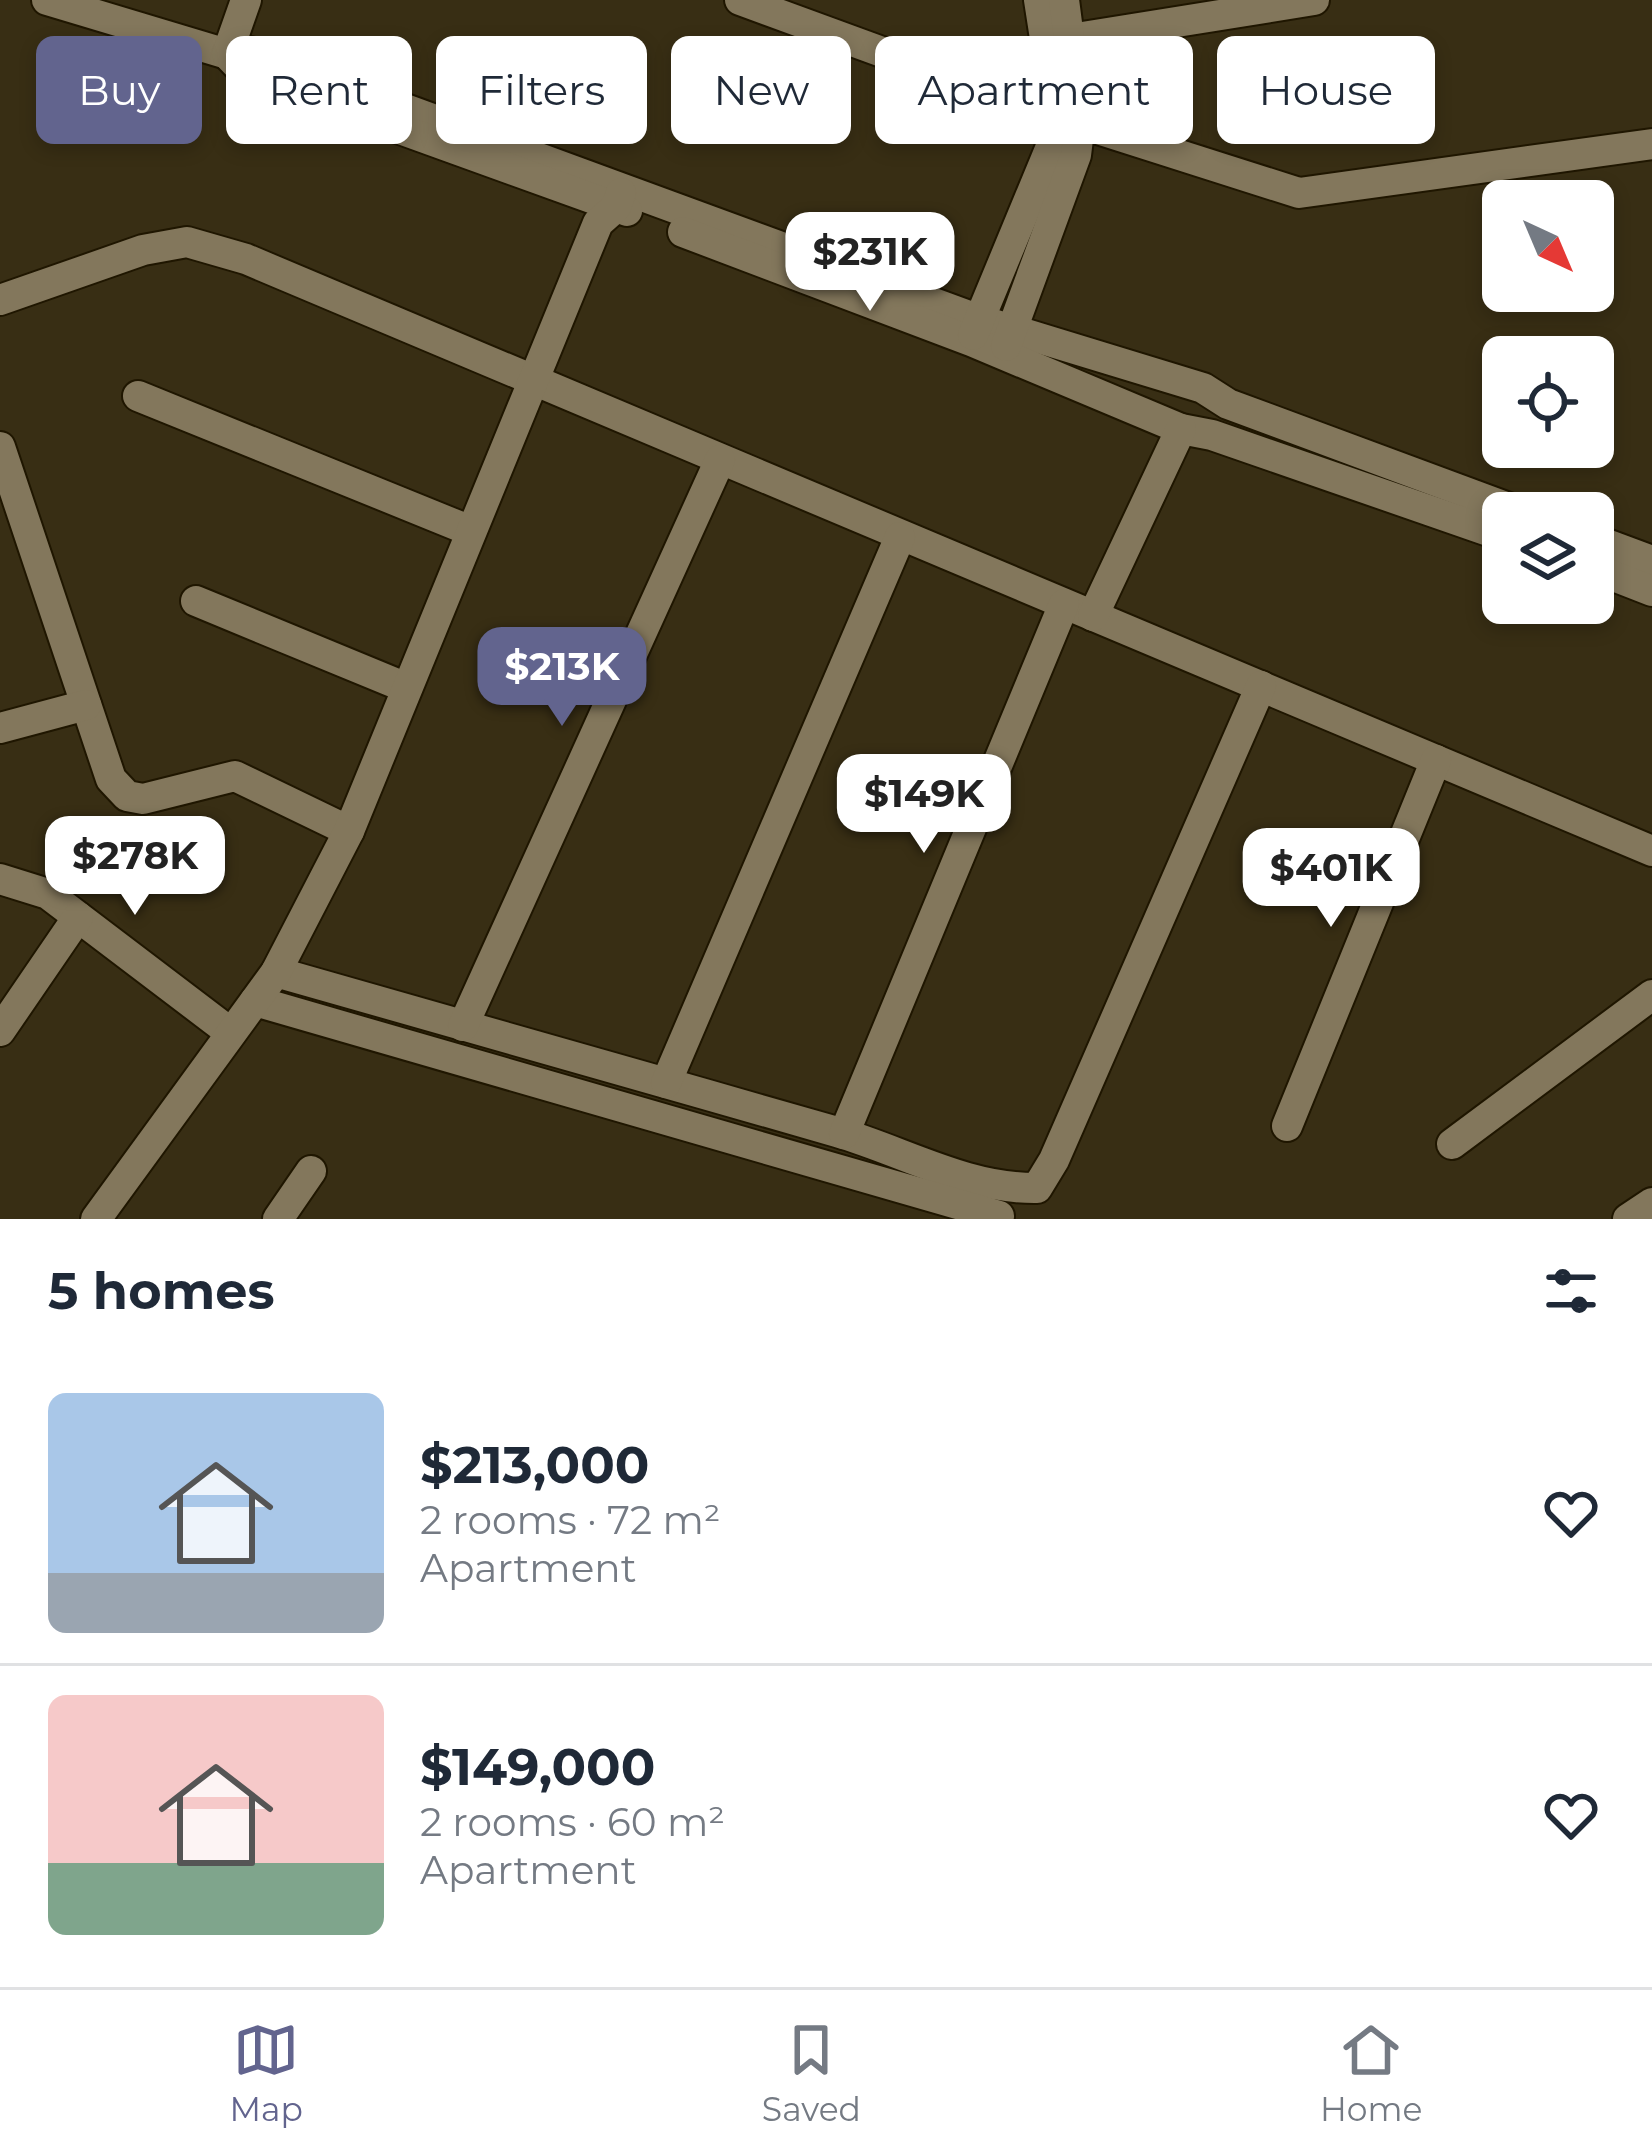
<!DOCTYPE html>
<html lang="en">
<head>
<meta charset="utf-8">
<style>
  body { margin:0; font-family:Montserrat,sans-serif; background:#f2f2f3; color:#1f2937; height:100vh; display:flex; flex-direction:column; font-size:45px; white-space:nowrap }
  * { box-sizing:border-box; margin:0 }
  p { font-size:39px; color:#747a83 }
  .icon { flex:none; width:66px; height:66px; fill:none; stroke:currentColor; stroke-width:2; stroke-linecap:round; stroke-linejoin:round }
  .map { position:relative; height:1219px; overflow:hidden }
  .side { display:flex; flex-direction:column; background:#fff; flex:1 }
  .side>* { flex:none }
  .hud { position:absolute; left:36px; top:36px; width:1581px; height:108px; display:flex; gap:24px }
  .needle { width:78px; rotate:136deg }
  .fabs { position:absolute; left:1482px; top:180px; display:grid; gap:24px }
  .fabs a { display:grid; place-items:center; width:132px; height:132px; border-radius:18px; background:#fff; box-shadow:0 6px 18px #0003; font-size:60px }
  .price { position:absolute; translate:-50% -102px; padding:0 27px; border-radius:24px; background:#fff; color:#222; font-size:39px; line-height:78px; filter:drop-shadow(0 3px 6px #0008) }
  .price::after { content:''; position:absolute; left:50%; top:72px; width:36px; height:27px; margin-left:-18px; background:inherit; clip-path:polygon(0 0,100% 0,50% 100%) }
  .price.selected { background:#62648e; color:#fff }
  ul { padding:0; list-style:none }
  li { display:flex; align-items:center; gap:36px; height:300px; padding:0 48px }
  li+li { border-top:3px solid #e0e1e3 }
  li span { display:grid; place-items:center; flex:none; width:336px; height:240px; border-radius:18px; color:#555 }
  li>.icon { margin-inline-start:auto }
  span .icon { width:144px; height:144px; fill:#fffc; stroke-width:1 }
  li b { font-size:51px }
  h2 { display:flex; justify-content:space-between; align-items:center; height:144px; padding:0 48px; font-size:51px }
  .pill { padding:0 42px; border-radius:18px; background:#fff; box-shadow:0 6px 18px #0003; font-size:42px; line-height:108px }
  .pill.selected { background:#62648e; color:#fff }
  .menu { display:flex; justify-content:space-around; align-items:center; height:168px; border-top:3px solid #e0e1e3; background:#fff; font-size:33px; color:#747a83 }
  .menu a { display:grid; justify-items:center; gap:6px }
  .menu .selected { color:#62648e }
  .map>svg:first-child { display:block }
</style>
</head>
<body>
<div class="map">
<svg width="1652" height="1219" viewBox="0 0 1652 1219">
  <rect width="100%" height="100%" fill="#382e14"/>
  <g fill="none" stroke-linecap="round" stroke-linejoin="round">
    <defs>
      <g id="minor">
        <path d="M47,0l180,54 23,-2 730,268 223,68 25,16 294,109"/>
        <path d="M740,0l317,116 242,77 353,-49"/>
        <path d="M1053,48l17,-9 244,-39"/>
        <path d="M227,54l18,19 382,138"/>
        <path d="M227,54l19,-54"/>
        <path d="M683,232l288,109 210,88 31,6 291,101"/>
        <path d="M0,300l143,-50 44,-8 59,17 1406,592"/>
        <path d="M973,335l77,-186 7,-33 -18,-116"/>
        <path d="M1006,346l70,-191 4,-32 -16,-123"/>
        <path d="M138,396l333,135"/>
        <path d="M0,447l111,332 16,17 16,3 92,-23 114,55"/>
        <path d="M1593,539l59,22"/>
        <path d="M1593,568l59,23"/>
        <path d="M196,601l211,87"/>
        <path d="M1093,616l88,-187"/>
        <path d="M0,728l86,-23"/>
        <path d="M0,879l48,15 183,139"/>
        <path d="M276,972c186,54 374,106 561,160 66,19 129,57 200,56l17,-28 207,-474"/>
        <path d="M255,1001l744,215"/>
        <path d="M463,1026l257,-566"/>
        <path d="M0,1031l78,-114"/>
        <path d="M666,1083l234,-546"/>
        <path d="M1287,1126l149,-366"/>
        <path d="M844,1134l220,-530"/>
        <path d="M1452,1144l200,-149"/>
        <path d="M96,1219l180,-247 73,-141 249,-608 18,-16 5,-14"/>
        <path d="M278,1219l33,-48"/>
        <path d="M1628,1219l24,-16"/>
      </g>
    </defs>
    <use href="#minor" stroke="#1f1600" stroke-width="34"/>
    <use href="#minor" stroke="#83775c" stroke-width="30"/>
  </g>
</svg>
<div class="fabs">
<a><svg class="needle" viewBox="-14 -14 28 28"><path d="M0-13l5 13h-10z" fill="#e53935"/><path d="M0 13l5-13h-10z" fill="#747a83"/></svg></a>
<a><svg class="icon" aria-label="locate" viewBox="0 0 24 24"><circle cx="12" cy="12" r="6"/><path d="M12 2v4M12 18v4M2 12h4M18 12h4"/></svg></a>
<a><svg class="icon" aria-label="layers" viewBox="0 0 24 24"><path d="M12 4l9 5-9 5-9-5zM3 14l9 5 9-5"/></svg></a>
</div>
<b class="price" style="left:870px;top:314px">$231K</b>
<b class="price selected" style="left:562px;top:729px">$213K</b>
<b class="price" style="left:924px;top:856px">$149K</b>
<b class="price" style="left:135px;top:918px">$278K</b>
<b class="price" style="left:1331px;top:930px">$401K</b>
<div class="hud">
<a class="pill selected">Buy</a>
<a class="pill">Rent</a>
<a class="pill">Filters</a>
<a class="pill">New</a>
<a class="pill">Apartment</a>
<a class="pill">House</a>
</div>
</div>
<section class="side">
<h2>5 homes<svg class="icon" aria-label="filters" viewBox="0 0 24 24"><path d="M4 7h16M4 17h16"/><circle cx="9" cy="7" r="2"/><circle cx="15" cy="17" r="2"/></svg></h2>
<ul>
<li><span style="background:linear-gradient(#a9c7e8 75%,#9aa5b1 0)"><svg class="icon" aria-label="home" viewBox="0 0 24 24"><path d="M3 11l9-7 9 7M6 9v11h12V9"/></svg></span><div><b>$213,000</b><p>2 rooms · 72 m²</p><p>Apartment</p></div><svg class="icon" aria-label="heart" viewBox="0 0 24 24"><path d="M12 20l-8-8c-3-5 5-10 8-4 3-6 11-1 8 4z"/></svg></li>
<li><span style="background:linear-gradient(#f6c9c9 70%,#7fa58c 0)"><svg class="icon" aria-label="home" viewBox="0 0 24 24"><path d="M3 11l9-7 9 7M6 9v11h12V9"/></svg></span><div><b>$149,000</b><p>2 rooms · 60 m²</p><p>Apartment</p></div><svg class="icon" aria-label="heart" viewBox="0 0 24 24"><path d="M12 20l-8-8c-3-5 5-10 8-4 3-6 11-1 8 4z"/></svg></li>
</ul>
</section>
<nav class="menu">
<a class="selected"><svg class="icon" aria-label="map" viewBox="0 0 24 24"><path d="M3 6l6-2 6 2 6-2v14l-6 2-6-2-6 2zM9 4v14M15 6v14"/></svg>Map</a>
<a><svg class="icon" aria-label="saved" viewBox="0 0 24 24"><path d="M7 4h10v16l-5-4-5 4z"/></svg>Saved</a>
<a><svg class="icon" aria-label="home" viewBox="0 0 24 24"><path d="M3 11l9-7 9 7M6 9v11h12V9"/></svg>Home</a>
</nav>
</body>
</html>
